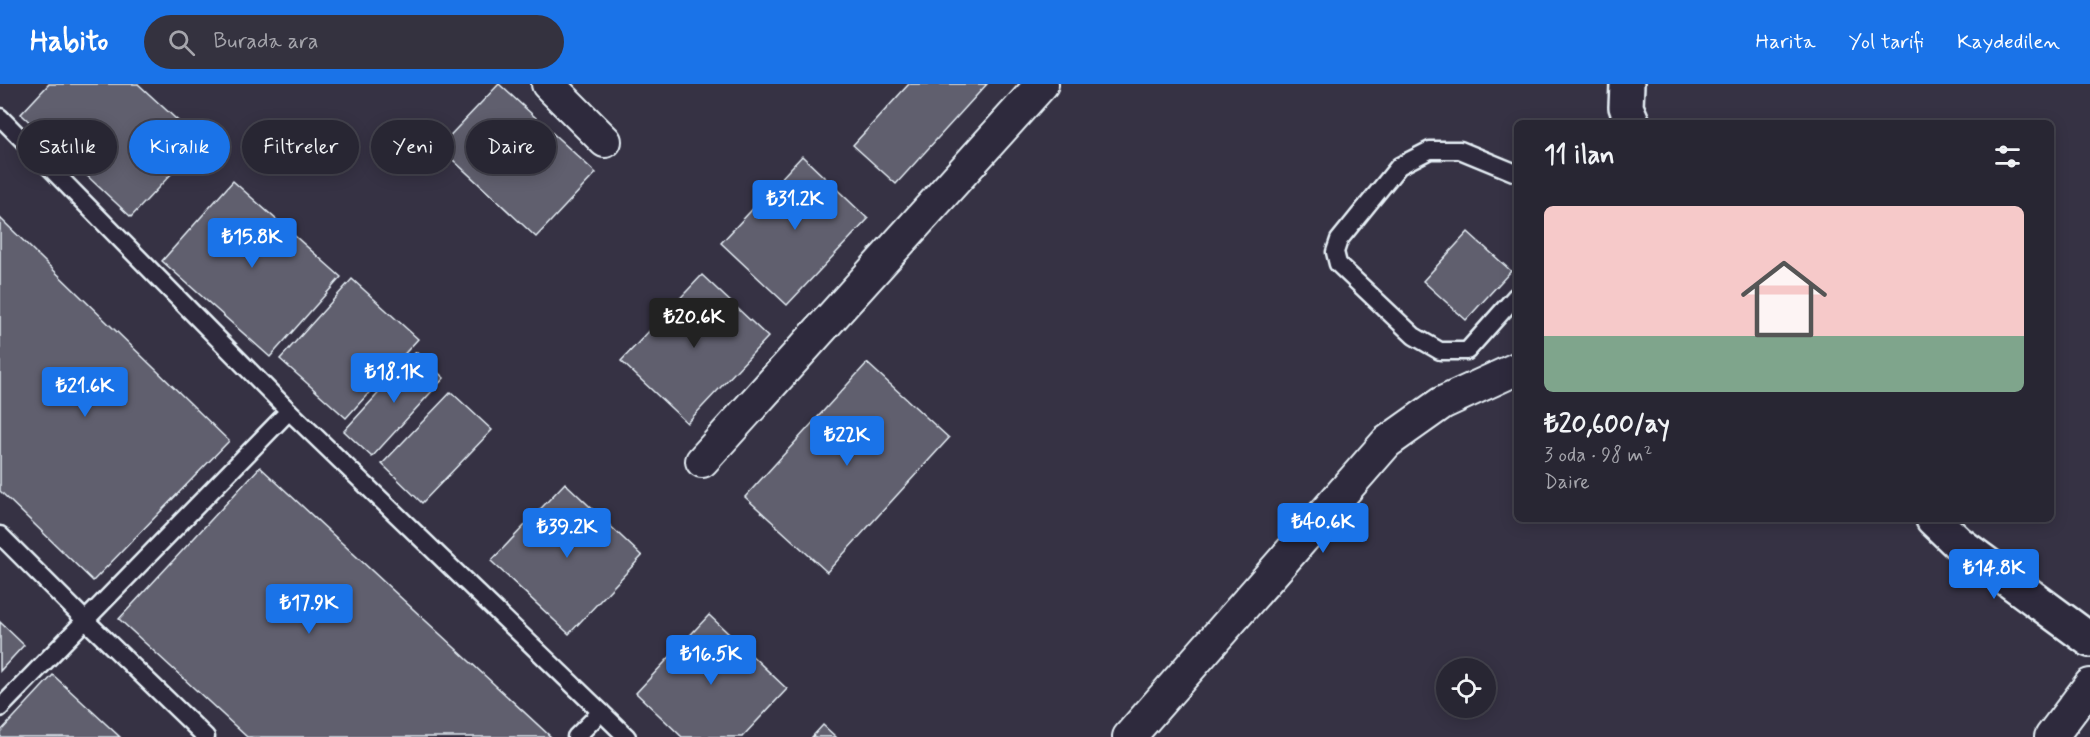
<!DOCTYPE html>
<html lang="tr">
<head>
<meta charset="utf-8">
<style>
  body { margin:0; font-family:Mynerve,sans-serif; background:#34323f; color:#f1f3f6; height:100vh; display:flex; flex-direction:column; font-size:22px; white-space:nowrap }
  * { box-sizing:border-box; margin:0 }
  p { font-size:20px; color:#a5a5ac }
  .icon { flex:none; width:33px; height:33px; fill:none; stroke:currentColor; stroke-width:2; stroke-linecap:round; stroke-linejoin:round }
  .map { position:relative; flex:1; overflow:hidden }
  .panel { position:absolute; left:1514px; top:36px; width:540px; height:402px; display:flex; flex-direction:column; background:#282633; border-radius:9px; box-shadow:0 3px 15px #0003,0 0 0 2px #44434e }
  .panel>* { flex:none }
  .banner { position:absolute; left:18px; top:36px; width:570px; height:54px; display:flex; gap:12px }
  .fabs { position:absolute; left:1436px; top:574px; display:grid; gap:12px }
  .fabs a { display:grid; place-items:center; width:60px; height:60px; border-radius:50%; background:#282633; box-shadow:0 3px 15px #0003,0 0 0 2px #44434e; font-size:30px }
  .price { position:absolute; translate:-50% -51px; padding:0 14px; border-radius:6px; background:#1a73e8; color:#fff; font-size:20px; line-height:39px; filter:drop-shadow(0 2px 3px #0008) }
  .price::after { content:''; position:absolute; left:50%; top:36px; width:18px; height:14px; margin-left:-9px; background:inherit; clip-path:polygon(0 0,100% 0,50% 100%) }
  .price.selected { background:#222; color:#fff }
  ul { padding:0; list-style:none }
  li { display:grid; align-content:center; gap:12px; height:318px; padding:0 30px }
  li+li { border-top:2px solid #44434e }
  li span { display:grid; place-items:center; height:186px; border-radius:9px; color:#555 }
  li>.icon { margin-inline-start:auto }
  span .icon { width:108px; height:108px; fill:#fffc; stroke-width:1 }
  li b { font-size:26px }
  h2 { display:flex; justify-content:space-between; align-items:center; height:72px; padding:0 30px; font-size:26px }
  .pill { padding:0 21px; border-radius:27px; background:#282633; box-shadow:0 3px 15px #0003,0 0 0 2px #44434e; font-size:21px; line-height:54px }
  .pill.selected { background:#1a73e8; color:#fff }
  header { display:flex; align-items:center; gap:36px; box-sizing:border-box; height:84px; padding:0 30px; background:#1a73e8; color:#fff }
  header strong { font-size:28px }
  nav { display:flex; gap:33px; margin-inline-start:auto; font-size:21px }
  .search { width:420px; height:54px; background:#34323f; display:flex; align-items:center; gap:15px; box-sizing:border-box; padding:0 21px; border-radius:33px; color:#a5a5ac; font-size:22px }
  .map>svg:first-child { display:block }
</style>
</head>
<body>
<header>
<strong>Habito</strong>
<div class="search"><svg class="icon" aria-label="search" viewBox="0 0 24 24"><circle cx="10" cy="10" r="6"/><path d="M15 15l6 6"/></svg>Burada ara</div>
<nav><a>Harita</a><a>Yol tarifi</a><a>Kaydedilen</a></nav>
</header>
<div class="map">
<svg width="2090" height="653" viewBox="0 0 2090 653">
  <rect width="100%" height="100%" fill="#363244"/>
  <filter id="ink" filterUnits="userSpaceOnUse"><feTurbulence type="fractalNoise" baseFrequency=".0167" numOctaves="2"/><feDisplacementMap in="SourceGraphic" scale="12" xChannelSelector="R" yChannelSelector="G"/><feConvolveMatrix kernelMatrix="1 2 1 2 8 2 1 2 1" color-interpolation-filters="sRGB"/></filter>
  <g filter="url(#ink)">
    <g fill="#605e6e" stroke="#e8f1f8" stroke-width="1.5">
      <path d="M49,0h89l63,58 -70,75 -110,-103z"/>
      <path d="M499,0l97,89 -60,64 -97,-90z"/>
      <path d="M909,0h78l-91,100 -43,-39z"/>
      <path d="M802,72l66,63 -81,86 -66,-62z"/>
      <path d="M233,97l108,96 -71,80 -108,-96z"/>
      <path d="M0,134l229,223 -136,140 -93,-90z"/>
      <path d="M1468,148l43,39 -45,49 -43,-39z"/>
      <path d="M702,191l66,62 -81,86 -66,-62z"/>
      <path d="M352,195l66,60 -72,79 -66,-59z"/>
      <path d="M416,268l28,26 -72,79 -28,-26z"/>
      <path d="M867,279l82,75 -122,134 -82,-75z"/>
      <path d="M451,308l41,38 -70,73 -40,-39z"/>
      <path d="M260,383l291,270h-304l-128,-118z"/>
      <path d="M565,399l77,73 -73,78 -78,-73z"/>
      <path d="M709,531l78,74 -45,48h-60l-46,-44z"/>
      <path d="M0,538l24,23 -24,26z"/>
      <path d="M53,591l67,62h-120v-5z"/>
      <path d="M823,641l13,12h-24z"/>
    </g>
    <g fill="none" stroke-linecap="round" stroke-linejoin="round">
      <defs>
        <g id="service">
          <path d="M0,33l289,294 338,326"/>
          <path d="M1516,89l-56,-23h-30l-31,16 -60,74 -4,12 3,12 76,72 26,15h27l49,-55"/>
          <path d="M0,451l85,85 121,117"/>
          <path d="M0,624l289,-297"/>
          <path d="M576,653l25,-25"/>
        </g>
        <g id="minor">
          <path d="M548,0l57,57"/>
          <path d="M702,377l340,-377"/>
          <path d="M1129,653l258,-295 55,-39 74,-34"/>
          <path d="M2051,653l39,-52"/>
        </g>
        <g id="tertiary">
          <path d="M1627,0l-1,23 7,16"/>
          <path d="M1933,435l24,23 133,98"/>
        </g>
      </defs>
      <use href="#service" stroke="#e8f1f8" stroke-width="21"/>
      <use href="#minor" stroke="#e8f1f8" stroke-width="36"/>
      <use href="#tertiary" stroke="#e8f1f8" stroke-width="38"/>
      <use href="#service" stroke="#2f2a3d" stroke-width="16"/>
      <use href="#minor" stroke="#2f2a3d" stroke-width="32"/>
      <use href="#tertiary" stroke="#2f2a3d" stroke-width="33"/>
    </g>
  </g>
</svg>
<div class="fabs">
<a><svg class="icon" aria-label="locate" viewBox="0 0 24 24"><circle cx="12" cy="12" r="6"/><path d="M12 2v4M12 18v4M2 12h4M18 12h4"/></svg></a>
</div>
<b class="price" style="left:795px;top:147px">₺31.2K</b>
<b class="price" style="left:252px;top:185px">₺15.8K</b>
<b class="price selected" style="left:694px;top:265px">₺20.6K</b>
<b class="price" style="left:394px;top:320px">₺18.1K</b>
<b class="price" style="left:85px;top:334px">₺21.6K</b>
<b class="price" style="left:847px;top:383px">₺22K</b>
<b class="price" style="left:1323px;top:470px">₺40.6K</b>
<b class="price" style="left:567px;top:475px">₺39.2K</b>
<b class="price" style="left:1994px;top:516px">₺14.8K</b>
<b class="price" style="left:309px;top:551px">₺17.9K</b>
<b class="price" style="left:711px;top:602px">₺16.5K</b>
<div class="banner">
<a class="pill">Satılık</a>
<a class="pill selected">Kiralık</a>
<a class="pill">Filtreler</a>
<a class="pill">Yeni</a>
<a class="pill">Daire</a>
</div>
<section class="panel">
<h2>11 ilan<svg class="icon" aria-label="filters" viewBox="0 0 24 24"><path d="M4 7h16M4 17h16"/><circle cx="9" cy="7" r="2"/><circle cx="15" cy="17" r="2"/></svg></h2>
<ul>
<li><span style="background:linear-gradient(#f6c9c9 70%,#7fa58c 0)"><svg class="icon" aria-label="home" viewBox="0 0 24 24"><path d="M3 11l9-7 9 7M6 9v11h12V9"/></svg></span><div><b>₺20,600/ay</b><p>3 oda · 98 m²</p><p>Daire</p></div></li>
</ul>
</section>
</div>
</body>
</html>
